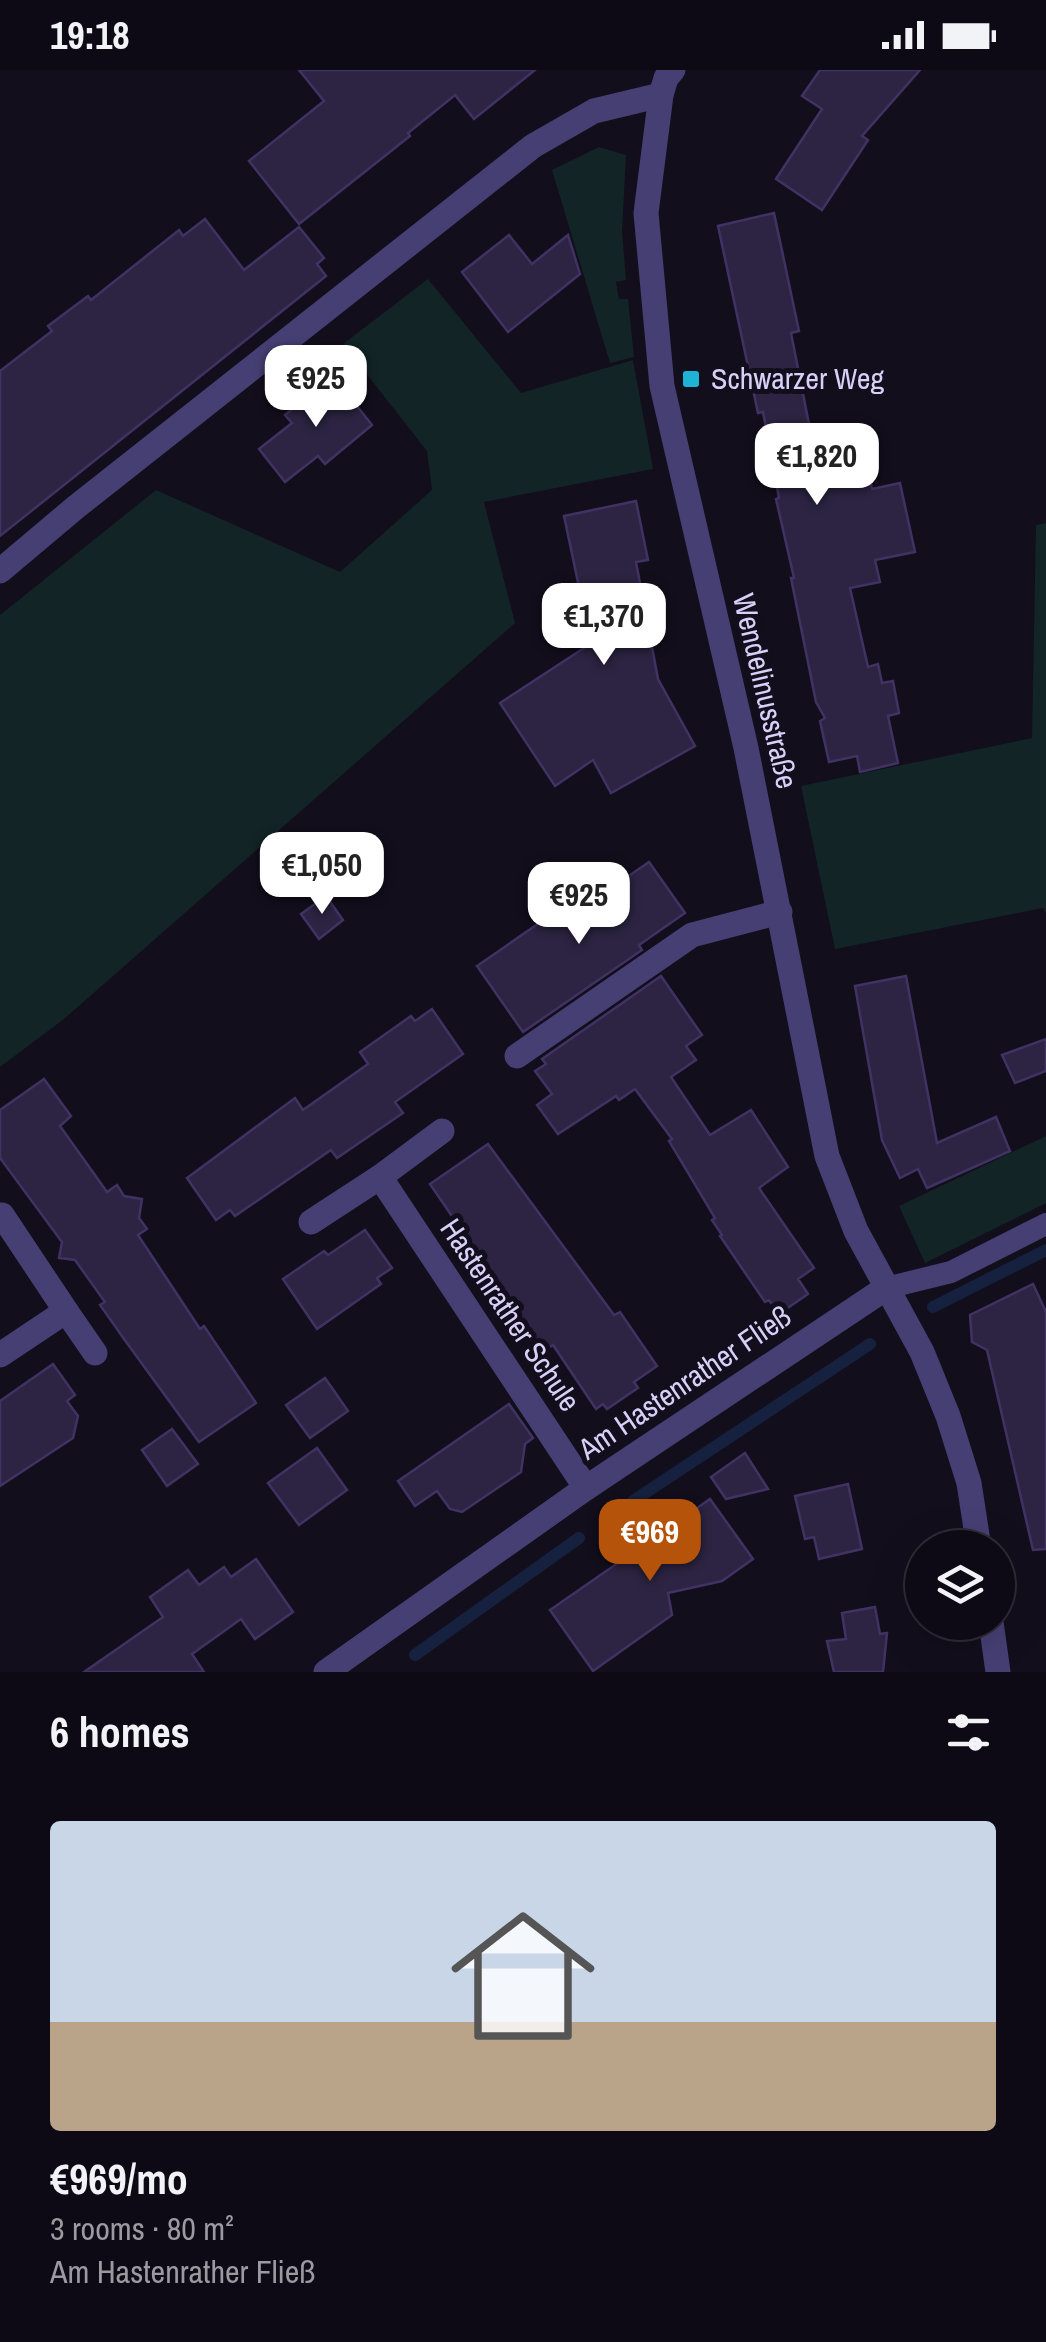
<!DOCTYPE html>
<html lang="en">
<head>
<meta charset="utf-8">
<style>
  body { margin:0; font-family:"Archivo Narrow",sans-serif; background:#17131e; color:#f1f3f6; height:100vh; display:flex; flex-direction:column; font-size:38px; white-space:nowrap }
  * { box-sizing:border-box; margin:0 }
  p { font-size:32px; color:#9b9aa0 }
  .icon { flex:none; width:55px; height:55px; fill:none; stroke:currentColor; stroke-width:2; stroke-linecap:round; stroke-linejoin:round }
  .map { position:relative; height:1602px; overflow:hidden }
  .drawer { display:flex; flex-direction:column; background:#0e0a15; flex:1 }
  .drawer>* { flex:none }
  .fabs { position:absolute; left:905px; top:1460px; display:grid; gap:20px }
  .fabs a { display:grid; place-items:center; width:110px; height:110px; border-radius:50%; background:#0e0a15; box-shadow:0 10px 40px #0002,0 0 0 2px #2e2b34; font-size:50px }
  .price { position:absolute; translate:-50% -85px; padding:0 22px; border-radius:20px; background:#fff; color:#222; font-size:32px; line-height:65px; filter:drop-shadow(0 2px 5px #0008) }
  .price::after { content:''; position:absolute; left:50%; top:60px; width:30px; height:22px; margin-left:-15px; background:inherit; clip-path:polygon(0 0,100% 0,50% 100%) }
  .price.on { background:#b45309; color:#fff }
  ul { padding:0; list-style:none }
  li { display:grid; align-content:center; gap:20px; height:530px; padding:0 50px }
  li span { display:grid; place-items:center; height:310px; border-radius:10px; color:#555 }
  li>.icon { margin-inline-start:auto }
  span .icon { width:180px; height:180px; fill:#fffc; stroke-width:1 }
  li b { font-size:42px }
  h2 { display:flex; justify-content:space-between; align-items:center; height:120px; padding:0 50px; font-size:42px }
  .status { display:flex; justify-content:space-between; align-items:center; height:70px; padding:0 50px; background:#0e0a15; direction:ltr }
  .status svg { height:28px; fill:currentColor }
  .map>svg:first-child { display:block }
</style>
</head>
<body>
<div class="status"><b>19:18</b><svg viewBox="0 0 49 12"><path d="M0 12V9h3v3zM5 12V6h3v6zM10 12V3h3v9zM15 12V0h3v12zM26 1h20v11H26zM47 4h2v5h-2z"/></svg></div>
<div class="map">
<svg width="1046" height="1602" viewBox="0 0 1046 1602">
  <rect width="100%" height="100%" fill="#120e1c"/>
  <g fill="#122425">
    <path d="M599,77l27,8 -4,77 4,48 -10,2 3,17h9l6,58 -24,6 -58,-193z"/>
    <path d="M428,209l93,114 112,-33 20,109 -169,33 31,121 -451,396 -64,48v-452l156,-125 184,82 92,-82 -5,-39 -84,-107z"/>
    <path d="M1046,453v390l-3,-5 -208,41 -34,-163 231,-48 4,-213z"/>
    <path d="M1046,1066v67l-121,60 -26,-57z"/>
  </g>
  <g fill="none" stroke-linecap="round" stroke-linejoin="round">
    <g stroke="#15213f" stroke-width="12">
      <path d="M933,1237l113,-57"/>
      <path d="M633,1431l237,-157"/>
      <path d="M415,1585l164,-117"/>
    </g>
  </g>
  <g fill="#2c2442" stroke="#403263" stroke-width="2.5">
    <path d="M299,0h236l-61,49 -19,-24 -47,38 2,3 -111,88 -50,-63 75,-60z"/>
    <path d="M820,0h100l-58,66 6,4 -46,70 -46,-31 46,-70 -20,-13z"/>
    <path d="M774,143l25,118 -8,2 29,147 14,-3 1,4 34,-8 3,16 28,-6 15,69 -40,8 5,22 -30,6 18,79 10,-3 4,19 11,-2 6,32 -11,3 10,47 -38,9 -3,-16 -28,6 -9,-41 5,-3 -9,-16 -25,-124h3l-18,-79 3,-1 -16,-86 -5,1 -40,-187z"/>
    <path d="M205,149l39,51 55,-43 25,31 -7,6 9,12 -326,260v-165l52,-40 -4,-5 40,-30 3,4 88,-70 4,6z"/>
    <path d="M509,165l23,29 36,-29 12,39 -72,58 -46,-60z"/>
    <path d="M334,307l38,48 -47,39 -7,-8 -33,26 -26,-33 33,-26 -7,-8z"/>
    <path d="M636,431l12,59 -12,2 22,117 37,67 -84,47 -18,-33 -38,26 -55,-83 84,-55 -4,-22 7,-1 -23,-109z"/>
    <path d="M649,792l36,51 -46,32 3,5 -119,82 -46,-66 81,-56 7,10z"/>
    <path d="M326,826l17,24 -24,19 -18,-25z"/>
    <path d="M661,906l41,59 -16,11 10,14 -25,17 39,58 41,-25 37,57 -29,21 55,80 -16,11 10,15 -29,20 -10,-14 -4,2 -45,-66 2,-1 -10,-15 3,-2 -46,-77 3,-2 -37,-50 -16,11 -3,-4 -58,38 -21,-29 15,-11 -17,-23 11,-7 -4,-5z"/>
    <path d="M906,906l31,167 59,-26 14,34 -83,37 -9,-19 -18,9 -18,-38 -27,-154z"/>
    <path d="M432,939l31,45 -68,48 8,11 -66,45 -6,-8 -96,66 -5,-6 -14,10 -29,-42 108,-80 8,12 65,-46 -8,-12 51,-36 4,5z"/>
    <path d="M1046,969v32l-31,12 -13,-28z"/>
    <path d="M44,1009l27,37 -11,10 47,66 10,-7 7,11 18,3 -3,19 8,11 -9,6 62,94 4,-3 52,77 -57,39 -75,-103 -24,-34 5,-3 -30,-42 -16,-2 3,-16 -62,-84v-48z"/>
    <path d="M488,1074l126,171 6,-3 37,54 -23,16 4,6 -31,21 -4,-5 -7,5 -43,-64 -9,6 -114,-167z"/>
    <path d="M365,1160l27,38 -15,10 4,6 -64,45 -34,-50 41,-28 4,4z"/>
    <path d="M1033,1214l13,28v237l-13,1 -46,-200 -15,-8 -2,-27z"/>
    <path d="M53,1294l22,31 -8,6 11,15 -5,22 -73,48v-85z"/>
    <path d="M325,1308l23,33 -38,27 -24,-33z"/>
    <path d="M509,1334l24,34 -8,6 -4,28 -59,40 -12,-3 -13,-18 -22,15 -17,-25z"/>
    <path d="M172,1359l26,35 -31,22 -25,-36z"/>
    <path d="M317,1378l30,42 -48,35 -31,-42z"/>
    <path d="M745,1383l23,36 -42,10 -15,-22z"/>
    <path d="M848,1414l14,65 -43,10 -5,-22 -9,2 -10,-43z"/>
    <path d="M710,1429l43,60 -31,22 -54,12 4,22 -79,56 -43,-61z"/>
    <path d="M256,1489l37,53 -38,27 -14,-20 -49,35 12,18h-120l79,-55 -13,-20 38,-27 11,15 25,-18 7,10z"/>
    <path d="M875,1537l5,27 7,-1 -4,39h-49l-7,-31 19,-2 -4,-26z"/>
  </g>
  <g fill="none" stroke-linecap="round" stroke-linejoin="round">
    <path stroke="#463f74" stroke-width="22" d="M886,1218l65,-16 95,-48"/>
    <g stroke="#463f74" stroke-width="25">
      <path d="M673,0l-7,8 -5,17 -15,118 16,173 84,362 81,408 29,75 66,121 26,64 21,67 10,65"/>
      <path d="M0,501l76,-64 457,-361 61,-35 67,-16"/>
      <path d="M517,986l175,-121 88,-23"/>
      <path d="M442,1061l-62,46 206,311"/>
      <path d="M311,1152l69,-45"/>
      <path d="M66,1241l29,42"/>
      <path d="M0,1285l66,-44 -64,-96"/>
      <path d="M991,1552l7,50"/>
      <path d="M326,1602l260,-184 300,-200"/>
    </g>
  </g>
  <rect fill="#1eb2d5" stroke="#120e1c" stroke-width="4" x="681" y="299" width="20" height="20" rx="5"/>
  <g text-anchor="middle" stroke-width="10" stroke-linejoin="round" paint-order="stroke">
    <g font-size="30" fill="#d8d0f8" stroke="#120e1c" text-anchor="start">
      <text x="711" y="319">Schwarzer Weg</text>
    </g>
    <g font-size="30" fill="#d8d0f8" stroke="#120e1c">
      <text transform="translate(765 621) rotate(77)" y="10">Wendelinusstraße</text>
      <text transform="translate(510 1245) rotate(56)" y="10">Hastenrather Schule</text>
      <text transform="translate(685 1313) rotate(-34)" y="10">Am Hastenrather Fließ</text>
    </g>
  </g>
</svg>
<div class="fabs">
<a><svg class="icon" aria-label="layers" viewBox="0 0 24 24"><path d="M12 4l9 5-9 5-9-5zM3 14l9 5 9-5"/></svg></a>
</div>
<b class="price" style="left:316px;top:360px">€925</b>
<b class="price" style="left:817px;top:438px">€1,820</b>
<b class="price" style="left:604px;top:598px">€1,370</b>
<b class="price" style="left:322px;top:847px">€1,050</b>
<b class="price" style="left:579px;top:877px">€925</b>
<b class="price on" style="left:650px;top:1514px">€969</b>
</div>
<section class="drawer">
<h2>6 homes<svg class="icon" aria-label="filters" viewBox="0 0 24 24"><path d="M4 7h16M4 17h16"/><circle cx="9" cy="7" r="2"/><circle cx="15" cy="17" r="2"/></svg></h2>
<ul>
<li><span style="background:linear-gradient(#c9d6e8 65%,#b9a48a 0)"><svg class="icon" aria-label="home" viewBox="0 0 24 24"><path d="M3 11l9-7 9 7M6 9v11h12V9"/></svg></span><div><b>€969/mo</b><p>3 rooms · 80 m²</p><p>Am Hastenrather Fließ</p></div></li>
</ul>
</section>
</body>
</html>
